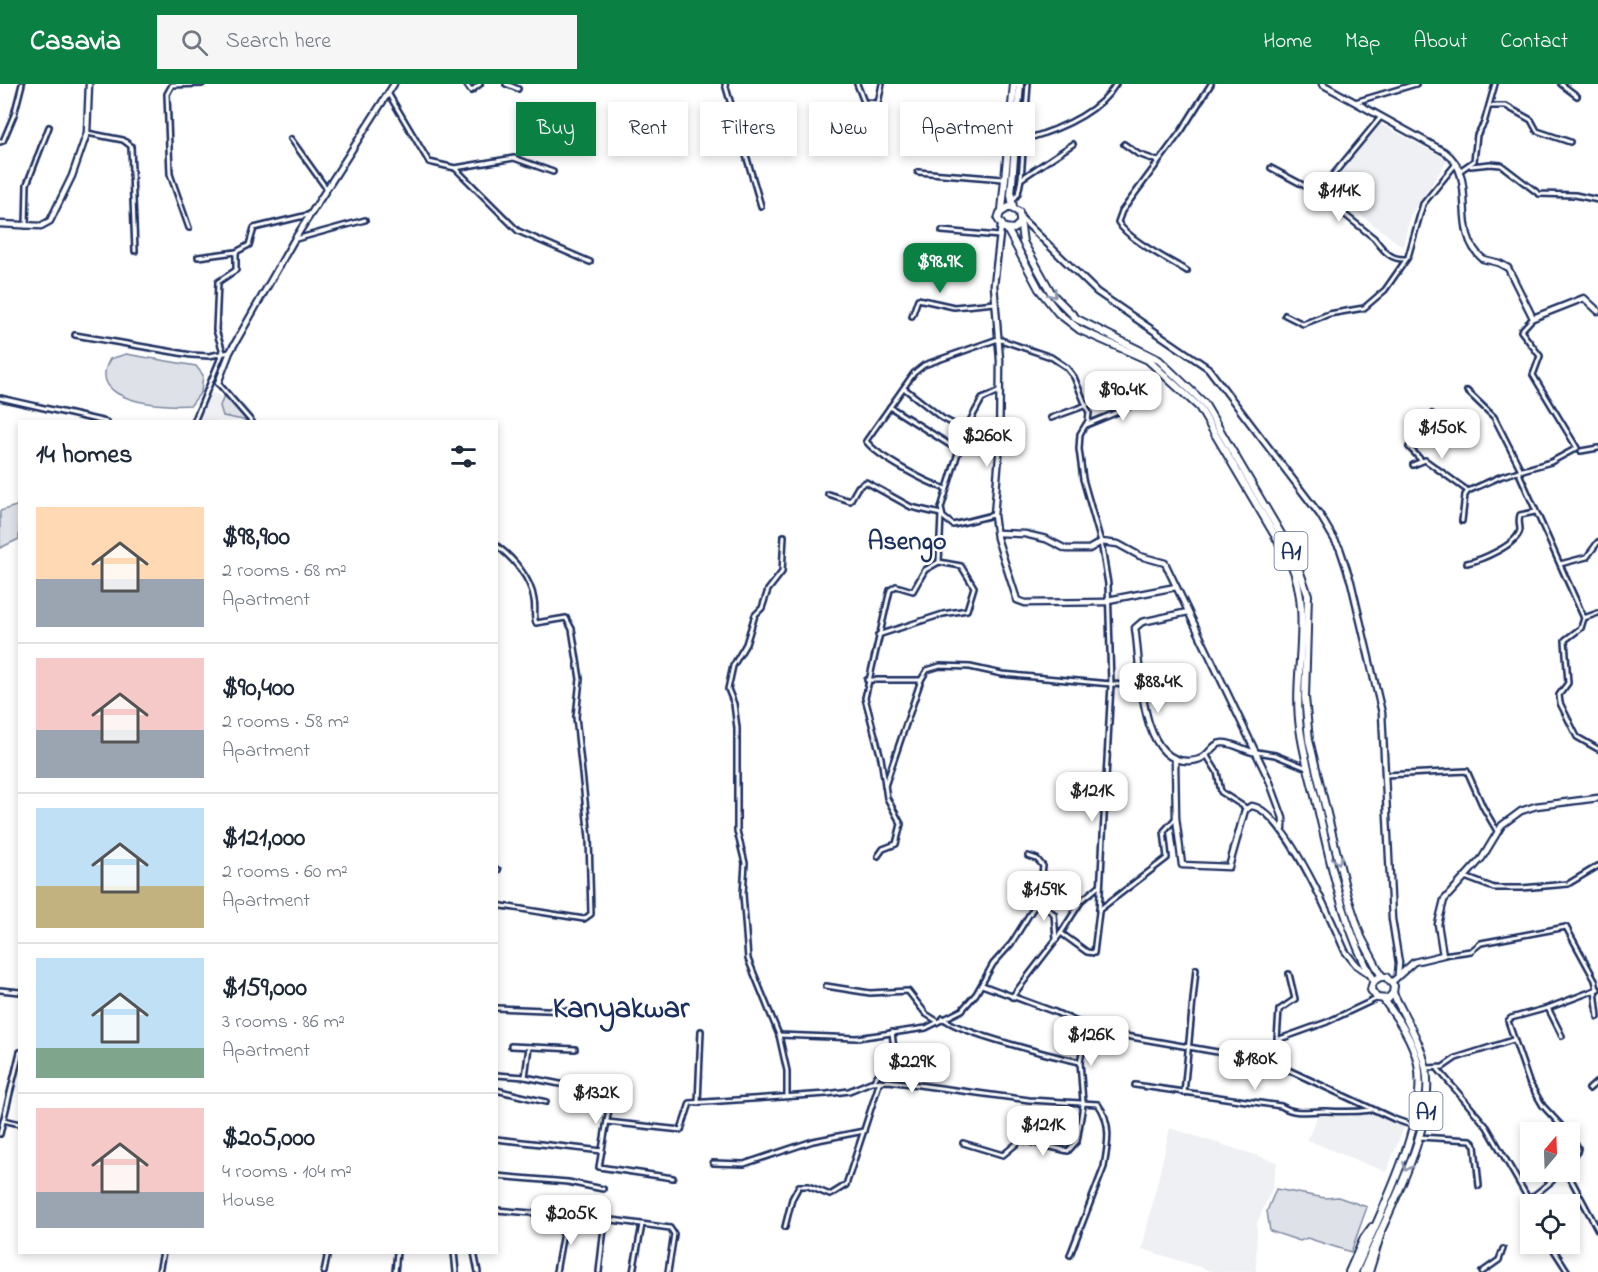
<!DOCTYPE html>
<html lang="en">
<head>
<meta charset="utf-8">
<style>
  body { margin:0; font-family:"Indie Flower",sans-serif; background:#f6f6f7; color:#1f2937; height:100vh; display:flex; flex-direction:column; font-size:22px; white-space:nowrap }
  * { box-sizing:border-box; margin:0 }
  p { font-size:20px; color:#747a83 }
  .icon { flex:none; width:33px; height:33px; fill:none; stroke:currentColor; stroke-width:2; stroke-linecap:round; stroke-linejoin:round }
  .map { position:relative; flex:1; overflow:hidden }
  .side { position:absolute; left:18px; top:336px; width:480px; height:834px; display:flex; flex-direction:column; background:#fff; border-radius:0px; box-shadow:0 3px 9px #0003 }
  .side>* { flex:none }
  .banner { position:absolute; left:516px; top:18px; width:570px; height:54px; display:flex; gap:12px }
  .needle { width:39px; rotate:19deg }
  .buttons { position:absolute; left:1520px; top:1038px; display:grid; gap:12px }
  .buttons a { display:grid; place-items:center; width:60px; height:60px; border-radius:0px; background:#fff; box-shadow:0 3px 9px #0003; font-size:30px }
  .price { position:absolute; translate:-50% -51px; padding:0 14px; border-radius:12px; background:#fff; color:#222; font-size:20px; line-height:39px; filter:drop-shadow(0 2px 3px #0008) }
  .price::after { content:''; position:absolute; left:50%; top:36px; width:18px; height:14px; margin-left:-9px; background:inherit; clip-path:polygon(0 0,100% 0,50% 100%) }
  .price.on { background:#0b8043; color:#fff }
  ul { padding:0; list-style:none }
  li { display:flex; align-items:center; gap:18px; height:150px; padding:0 18px }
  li+li { border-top:2px solid #e0e1e3 }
  li span { display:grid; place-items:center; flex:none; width:168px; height:120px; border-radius:0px; color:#555 }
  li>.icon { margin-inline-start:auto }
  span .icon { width:72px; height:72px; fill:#fffc; stroke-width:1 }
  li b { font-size:26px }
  h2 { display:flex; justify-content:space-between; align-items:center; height:72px; padding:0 18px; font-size:26px }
  .pill { padding:0 21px; border-radius:0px; background:#fff; box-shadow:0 3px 9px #0003; font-size:21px; line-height:54px }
  .pill.on { background:#0b8043; color:#fff }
  header { display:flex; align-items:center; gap:36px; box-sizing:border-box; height:84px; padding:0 30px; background:#0b8043; color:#fff }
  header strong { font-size:28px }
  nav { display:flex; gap:33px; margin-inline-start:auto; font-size:21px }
  .search { width:420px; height:54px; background:#f6f6f7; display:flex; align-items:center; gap:15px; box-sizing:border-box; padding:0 21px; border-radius:0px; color:#747a83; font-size:22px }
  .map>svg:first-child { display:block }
</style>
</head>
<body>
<header>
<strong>Casavia</strong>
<div class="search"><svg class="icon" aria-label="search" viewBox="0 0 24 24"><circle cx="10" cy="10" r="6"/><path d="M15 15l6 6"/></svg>Search here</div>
<nav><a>Home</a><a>Map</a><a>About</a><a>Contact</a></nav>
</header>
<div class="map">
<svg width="1598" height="1188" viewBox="0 0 1598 1188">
  <rect width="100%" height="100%" fill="#fff"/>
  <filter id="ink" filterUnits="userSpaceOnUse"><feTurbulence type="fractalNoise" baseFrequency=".0167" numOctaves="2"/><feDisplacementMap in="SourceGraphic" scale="12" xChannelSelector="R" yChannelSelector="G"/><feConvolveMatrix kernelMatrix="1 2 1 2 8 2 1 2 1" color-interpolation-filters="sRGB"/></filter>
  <g filter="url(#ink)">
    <g fill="#eff0f4">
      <path d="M1377,38l71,38 -38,56 -7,31 -74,-56z"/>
      <path d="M210,308l35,14 12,15 -59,1z"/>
      <path d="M1374,1028l31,13 -19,47 -79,-32 12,-27 32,4 2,-3z"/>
      <path d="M1170,1044l107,34 -5,27 -15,34 -1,49h-41l-73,-23z"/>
    </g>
    <g fill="#dee1e7" stroke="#7c88a2" stroke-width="1.5">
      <path d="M126,270l70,12 7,9 -2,17 -10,13c-26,2 -107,-2 -81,-46z"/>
      <path d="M224,312l9,4 15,21 -25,-5 -3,-10z"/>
      <path d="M19,421v34l-19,9v-37z"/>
      <path d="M1276,1105l49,9 13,-1 29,10 -16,45 -44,-14 -7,3 -30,-10 -3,-20z"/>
    </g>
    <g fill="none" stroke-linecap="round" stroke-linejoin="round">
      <defs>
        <g id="street">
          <path d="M466,0l5,7 9,-7"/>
          <path d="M506,0l12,5"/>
          <path d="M725,0l36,122"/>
          <path d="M857,0l7,18 14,1 4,-19"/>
          <path d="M1561,0l16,12"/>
          <path d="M388,9l41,69 26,6 63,63 72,31"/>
          <path d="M1355,18l61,-18"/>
          <path d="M1490,22h16l25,14 6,11 33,11"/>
          <path d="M87,49l36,7 8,6 4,105"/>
          <path d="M291,55l35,49"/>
          <path d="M1023,56c32,-9 75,-26 93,-56"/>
          <path d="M0,58l3,-1 11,-26 8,-31"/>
          <path d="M1124,60l14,10 20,7"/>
          <path d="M1471,82l19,-2 11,1 38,29 36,1 23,5"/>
          <path d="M455,84l59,-10 39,14"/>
          <path d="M1271,84l47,25 56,45c9,11 15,22 32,21"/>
          <path d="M1461,86l13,-9 3,-26 7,-12 11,-39"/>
          <path d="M918,88l85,7"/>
          <path d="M1021,95l52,-35"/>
          <path d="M1318,109l62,-75"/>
          <path d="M1013,116l5,-6 3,-15 7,-95"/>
          <path d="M26,142l1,-42 22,-57"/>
          <path d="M189,144l-19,-54 -3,-80 5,-9 30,-1"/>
          <path d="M942,147l57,5"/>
          <path d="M296,155l69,-19"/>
          <path d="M198,173l38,-5 13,-7 5,-17 54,-13"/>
          <path d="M1187,187c-18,-11 -60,-32 -69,-49l4,-11 60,-81 29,-46"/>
          <path d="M1285,231l18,9 26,-10 35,-6 21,-18 23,-33 15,-53 32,-39"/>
          <path d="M912,232l6,-17 36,8 41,-4"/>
          <path d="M75,251l116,20 18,1 21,-4"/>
          <path d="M218,299l34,39"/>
          <path d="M905,305l37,29 23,12"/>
          <path d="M1467,307l27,26 27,53"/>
          <path d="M0,314l106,24"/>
          <path d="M890,323l68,43"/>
          <path d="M1051,334l36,-13"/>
          <path d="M194,338l29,-70 -7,-22 2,-48 18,-12v-18"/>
          <path d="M1086,341l39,-16 23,-14"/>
          <path d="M1581,367l17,-3"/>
          <path d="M1421,376l-12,-13 23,-33"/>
          <path d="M1413,381l12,-5 43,31"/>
          <path d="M1518,387l66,147 -3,10 -16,12 3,43 -9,12 1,8 17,34 21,12"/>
          <path d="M946,405c-20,-7 -67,-31 -80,-48l48,-68 10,-8 74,-26 53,18 15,10 8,10 15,36 -1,8 -8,13 -1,15 4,30 18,63 7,42 3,100 31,2"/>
          <path d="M828,410l22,7 8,-14 8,-5 45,25 30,7 -2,48 22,4 13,21 -7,23 -24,4 -65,21"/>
          <path d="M993,431l-40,10 -10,-8 -2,-9 24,-78 17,-31 18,-8"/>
          <path d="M1462,437l3,-26 3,-4 34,-15 49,-14 26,-14 -44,-73 7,-19 -19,-25 12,-13"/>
          <path d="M784,452l-2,36 -14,18 -6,18 -7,7 -9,29 -13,22 -5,23 6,15 3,24v103l8,32 -2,31 5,65 31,76 8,36v25"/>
          <path d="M496,461c17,13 35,33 38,55 2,8 -1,16 2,23l30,-5 6,11 8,50 -4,38 13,121 2,76 -7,5 -88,-14"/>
          <path d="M1467,479c14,-3 50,-18 53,-33 0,-6 -2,-9 0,-15l15,-3"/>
          <path d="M1560,480l27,-7 11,-15"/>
          <path d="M1584,534l14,-5"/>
          <path d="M867,596h54"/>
          <path d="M1257,668l18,3 32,13"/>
          <path d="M1207,672l10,16 4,20 25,16"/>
          <path d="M1385,691l82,-4 16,36 14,24"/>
          <path d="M885,702l36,-106 6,-10 13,-4 30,1 32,7 109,10 -12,228 -5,41 -7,-1 -26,-19"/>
          <path d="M878,772l5,-7 13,-5 5,-20 -14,-26 -6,-40 -16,-60 25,-108 6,-4 17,5 12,-21 14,-8"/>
          <path d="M496,785l2,1"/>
          <path d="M1465,793l29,11h28l46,-4 30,-18"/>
          <path d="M1037,817l17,13 2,25"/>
          <path d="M1099,826l68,-52 -3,-27 12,-13"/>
          <path d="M1443,871l28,-4 10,-8 85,-16 29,53 2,9"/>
          <path d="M1289,890l6,25 -16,11 -2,30 50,-18 49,-23"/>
          <path d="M982,901l73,27 42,19 172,30 125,58 17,6"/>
          <path d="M826,902l44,7 38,-2 18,23 11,7"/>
          <path d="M0,906l20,2"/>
          <path d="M1595,906l3,27"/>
          <path d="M1012,913l49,-64 21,-33 17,-14"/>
          <path d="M496,924l74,3 13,4"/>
          <path d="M1548,924l14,28"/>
          <path d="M943,934c13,14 114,39 137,44"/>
          <path d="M779,951l78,3 69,-10 36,-18 14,-16 17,-30 18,-20 28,-45 4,-33 -6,-7 -9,-3"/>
          <path d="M511,962l64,3"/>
          <path d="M1428,984l15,-1 13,-9 57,-18"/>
          <path d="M1438,985l49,58 42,73"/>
          <path d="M496,991l29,2 45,9"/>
          <path d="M525,993l4,-30"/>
          <path d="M874,997c5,-12 15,-13 21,-23l-3,-26"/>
          <path d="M1135,1001l146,21c16,10 28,4 46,5 16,1 29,1 44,-1"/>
          <path d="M1589,1005l9,-8"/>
          <path d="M496,1006l50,12"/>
          <path d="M1184,1009l12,-124"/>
          <path d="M1083,1018l-3,-40 7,-33"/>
          <path d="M610,1019l-11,64 74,11"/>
          <path d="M698,1019l3,-72"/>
          <path d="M3,1036l17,4"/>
          <path d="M607,1038l74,8 9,-27 137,-9 22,-3 22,-9 18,-1 140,19 69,4c14,19 10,40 6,63l-34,88"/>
          <path d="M1567,1048l-24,-26 -14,-24 -21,-61 3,-3 37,-10 50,-19"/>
          <path d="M0,1050l20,-82"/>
          <path d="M1569,1051l9,13 -1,4 -8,3"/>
          <path d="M1419,1053l52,3 4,6 4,40"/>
          <path d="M496,1055l106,12"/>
          <path d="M963,1059l40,12 18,-15 47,11 9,-10 6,-36"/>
          <path d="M713,1079l31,1 69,-23 51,-10"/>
          <path d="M1567,1088l31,58"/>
          <path d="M496,1092l72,6 35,7"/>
          <path d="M1530,1125l1,-11 21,-17 5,-9"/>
          <path d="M496,1126l109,9 65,9 4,6 -6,38"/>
          <path d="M785,1143l7,-28 7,-13h9l22,9 16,-10 34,-104"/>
          <path d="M1550,1160l18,28"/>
          <path d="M454,1168l2,20"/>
          <path d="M474,1168l4,20"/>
          <path d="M159,1188l4,-20"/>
          <path d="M324,1188l4,-20"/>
          <path d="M395,1188l2,-20"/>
          <path d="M556,1188l10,-56"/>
          <path d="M599,1188l6,-53"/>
          <path d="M633,1188l9,-47"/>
          <path d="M1482,1188l17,-12 4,-11"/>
        </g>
        <g id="secondary">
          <path d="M1322,0l123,68c35,26 4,79 38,107l16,4 9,5 25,50 51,-20 14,13"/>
          <path d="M1021,134l76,74 111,76 112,147 20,34 11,33 31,131 10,206 7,44 -1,11"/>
          <path d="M0,140l41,2 9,-5 22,-45 15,-43 2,-49"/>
          <path d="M1001,142l-7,59 6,75 -1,96 -5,59 3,23 20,62 8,3 83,-1"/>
          <path d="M218,299l12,-31 64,-112 100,-156"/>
          <path d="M997,449l28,1 21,5 20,10h23l12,-7 17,2 22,12 25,7 104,217 14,38v11"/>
          <path d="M1108,516l68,-13"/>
          <path d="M1188,528l-46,10 -7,6c6,36 3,134 53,133 23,0 21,-17 34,-18 10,-1 21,7 31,9"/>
          <path d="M1175,676l1,58 6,47 47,2 16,-57 6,-4c32,2 81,115 94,145l11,14 13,9"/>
          <path d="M1392,898l22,-20 29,-7 -5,-31 6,-24 38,-42 20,-33 19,-14 15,-5 62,-8"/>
        </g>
        <g id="highway">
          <path d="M1013,123l-2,-12 9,-111"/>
          <path d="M1002,126l12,-126"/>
          <path d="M1020,139l-6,6 -10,-1 -6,-9 2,-6 9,-6 10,5 4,30 29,52 25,25 82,41 45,43 90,153 14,39 -3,102 4,43 38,155 14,42 21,40"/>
          <path d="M1007,145l32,60 19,24 22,17 68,30 51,47 91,154c24,54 2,111 10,167 3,25 11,51 17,76 14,60 26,123 57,177"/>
          <path d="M1349,1188l15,-34 8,-11"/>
          <path d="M1355,1188c23,-55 74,-149 63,-208 -5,-24 -20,-45 -34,-64"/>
          <path d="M1363,1188c23,-59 73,-140 63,-203 -5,-27 -21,-51 -33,-76l1,-7 -8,-9c-8,-1 -14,4 -15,13l6,8 11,1 5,-6"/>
          <path d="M1369,1188l12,-39"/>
        </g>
      </defs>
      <use href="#street" stroke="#1b2f5e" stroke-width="8"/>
      <use href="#secondary" stroke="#1b2f5e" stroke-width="9"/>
      <use href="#highway" stroke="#1b2f5e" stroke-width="10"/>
      <use href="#street" stroke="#fff" stroke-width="3"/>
      <use href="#secondary" stroke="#fff" stroke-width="4.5"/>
      <use href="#highway" stroke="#fff" stroke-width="6"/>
    </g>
    <defs><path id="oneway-chevron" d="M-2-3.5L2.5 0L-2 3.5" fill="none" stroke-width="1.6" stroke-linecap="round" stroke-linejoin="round" transform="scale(1.5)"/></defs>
    <g stroke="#8d97ae">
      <use href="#oneway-chevron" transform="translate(1053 210) rotate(53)"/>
      <use href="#oneway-chevron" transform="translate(1338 776) rotate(76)"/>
      <use href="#oneway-chevron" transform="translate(1407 1083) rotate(113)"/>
    </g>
  </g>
  <g text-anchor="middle" stroke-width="5" stroke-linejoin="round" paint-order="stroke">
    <g fill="#fff" stroke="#5f6d8e" stroke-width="1.5">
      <rect x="1274.5" y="448" width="33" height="38" rx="4.5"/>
      <rect x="1409.5" y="1008" width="33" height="38" rx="4.5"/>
    </g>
    <g font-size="22" font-weight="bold" fill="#1b2f5e">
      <text x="1291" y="475">A1</text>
      <text x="1426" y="1035">A1</text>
    </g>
    <g font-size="26" font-weight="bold" fill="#1b2f5e" stroke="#fff">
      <text x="907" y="465">Asengo</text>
    </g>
    <g font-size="30" font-weight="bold" fill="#1b2f5e" stroke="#fff">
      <text x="621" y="933">Kanyakwar</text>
    </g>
  </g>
</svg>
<div class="buttons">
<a><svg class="needle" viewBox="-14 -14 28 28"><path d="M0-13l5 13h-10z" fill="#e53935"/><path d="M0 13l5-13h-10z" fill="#747a83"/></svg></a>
<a><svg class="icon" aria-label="locate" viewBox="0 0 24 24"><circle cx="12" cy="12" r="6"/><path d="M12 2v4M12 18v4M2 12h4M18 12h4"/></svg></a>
</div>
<b class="price" style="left:1339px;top:139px">$114K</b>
<b class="price on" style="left:940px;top:210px">$98.9K</b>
<b class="price" style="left:1123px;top:338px">$90.4K</b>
<b class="price" style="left:1442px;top:376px">$150K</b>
<b class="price" style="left:987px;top:384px">$260K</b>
<b class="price" style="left:1158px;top:630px">$88.4K</b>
<b class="price" style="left:1092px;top:739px">$121K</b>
<b class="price" style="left:1044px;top:838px">$159K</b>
<b class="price" style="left:1091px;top:983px">$126K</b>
<b class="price" style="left:1255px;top:1007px">$180K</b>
<b class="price" style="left:912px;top:1010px">$229K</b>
<b class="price" style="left:596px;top:1041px">$132K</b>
<b class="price" style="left:1043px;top:1073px">$121K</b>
<b class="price" style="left:571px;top:1162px">$205K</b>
<div class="banner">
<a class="pill on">Buy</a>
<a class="pill">Rent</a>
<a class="pill">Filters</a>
<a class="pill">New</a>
<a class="pill">Apartment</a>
</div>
<section class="side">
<h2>14 homes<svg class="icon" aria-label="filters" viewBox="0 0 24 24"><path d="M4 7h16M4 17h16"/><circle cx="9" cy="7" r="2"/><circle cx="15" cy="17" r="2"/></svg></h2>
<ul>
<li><span style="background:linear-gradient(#ffd9b3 60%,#9aa5b1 0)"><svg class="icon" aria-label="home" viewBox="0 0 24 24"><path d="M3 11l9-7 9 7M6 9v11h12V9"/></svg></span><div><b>$98,900</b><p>2 rooms · 68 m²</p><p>Apartment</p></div></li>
<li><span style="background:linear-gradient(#f6c9c9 60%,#9aa5b1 0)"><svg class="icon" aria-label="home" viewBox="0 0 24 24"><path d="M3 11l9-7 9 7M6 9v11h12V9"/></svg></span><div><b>$90,400</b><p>2 rooms · 58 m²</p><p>Apartment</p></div></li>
<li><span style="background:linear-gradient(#bfe0f5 65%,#c2b280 0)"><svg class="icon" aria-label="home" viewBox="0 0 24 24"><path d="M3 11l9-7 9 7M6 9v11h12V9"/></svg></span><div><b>$121,000</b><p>2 rooms · 60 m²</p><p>Apartment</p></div></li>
<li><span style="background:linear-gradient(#bfe0f5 75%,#7fa58c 0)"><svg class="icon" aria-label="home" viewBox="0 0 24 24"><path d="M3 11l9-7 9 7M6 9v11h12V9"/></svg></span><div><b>$159,000</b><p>3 rooms · 86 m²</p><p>Apartment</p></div></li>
<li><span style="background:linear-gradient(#f6c9c9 70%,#9aa5b1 0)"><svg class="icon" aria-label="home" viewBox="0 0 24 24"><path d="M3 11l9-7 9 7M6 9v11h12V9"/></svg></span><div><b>$205,000</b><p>4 rooms · 104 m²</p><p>House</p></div></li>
</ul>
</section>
</div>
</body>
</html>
